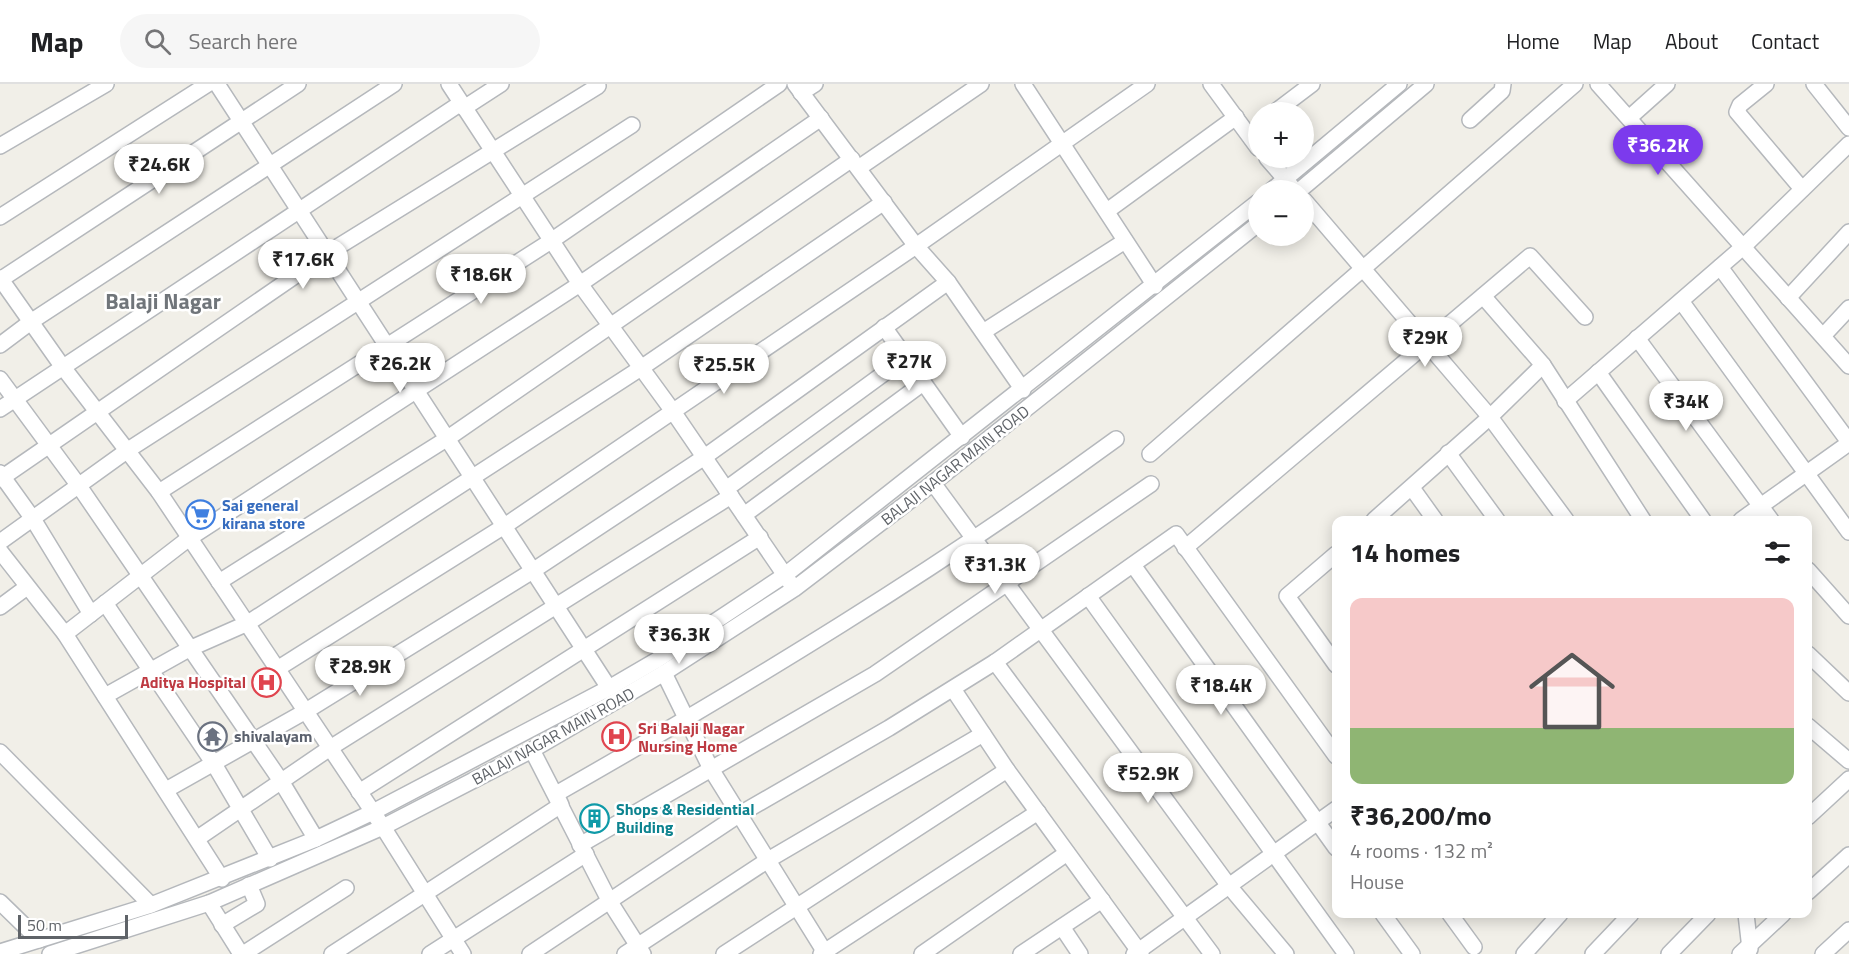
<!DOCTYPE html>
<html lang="en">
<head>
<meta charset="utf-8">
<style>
  body { margin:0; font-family:"Titillium Web",sans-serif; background:#f6f6f6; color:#202124; height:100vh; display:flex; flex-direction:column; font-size:22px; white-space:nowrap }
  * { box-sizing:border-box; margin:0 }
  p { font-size:20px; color:#757577 }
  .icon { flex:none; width:33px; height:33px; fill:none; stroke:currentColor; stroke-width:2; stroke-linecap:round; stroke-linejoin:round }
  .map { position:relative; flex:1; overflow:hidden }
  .details { position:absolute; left:1332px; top:432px; width:480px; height:402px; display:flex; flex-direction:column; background:#fff; border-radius:12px; box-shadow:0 3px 15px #0003 }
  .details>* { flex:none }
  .fabs { position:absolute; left:1248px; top:18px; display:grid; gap:12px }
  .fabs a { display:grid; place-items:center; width:66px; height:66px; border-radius:50%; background:#fff; box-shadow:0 3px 15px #0003; font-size:30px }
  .scale { position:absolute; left:18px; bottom:15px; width:110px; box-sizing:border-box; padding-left:6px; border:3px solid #5f6368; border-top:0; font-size:16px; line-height:21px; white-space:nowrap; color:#5f6368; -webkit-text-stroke:4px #fff; paint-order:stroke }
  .price { position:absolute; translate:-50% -51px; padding:0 14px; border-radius:21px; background:#fff; color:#222; font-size:20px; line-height:39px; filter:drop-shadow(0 2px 3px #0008) }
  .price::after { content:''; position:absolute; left:50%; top:36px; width:18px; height:14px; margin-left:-9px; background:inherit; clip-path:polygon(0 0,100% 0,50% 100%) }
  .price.current { background:#7c3aed; color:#fff }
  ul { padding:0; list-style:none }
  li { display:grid; align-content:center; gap:12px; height:318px; padding:0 18px }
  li+li { border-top:2px solid #e0e0e0 }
  li span { display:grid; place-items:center; height:186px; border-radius:12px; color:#555 }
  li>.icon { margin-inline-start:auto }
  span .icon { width:108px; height:108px; fill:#fffc; stroke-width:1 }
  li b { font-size:26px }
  h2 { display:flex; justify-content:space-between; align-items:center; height:72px; padding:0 18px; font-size:26px }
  header { display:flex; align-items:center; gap:36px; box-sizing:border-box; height:84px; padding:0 30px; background:#fff; border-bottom:2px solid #e0e0e0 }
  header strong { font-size:28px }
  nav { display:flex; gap:33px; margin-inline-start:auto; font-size:21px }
  .search { width:420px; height:54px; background:#f6f6f6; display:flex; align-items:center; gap:15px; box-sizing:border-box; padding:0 21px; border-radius:33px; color:#757577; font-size:22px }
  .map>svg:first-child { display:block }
</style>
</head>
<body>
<header>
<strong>Map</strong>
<div class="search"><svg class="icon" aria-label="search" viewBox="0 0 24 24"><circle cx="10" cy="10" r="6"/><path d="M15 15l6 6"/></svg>Search here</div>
<nav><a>Home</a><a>Map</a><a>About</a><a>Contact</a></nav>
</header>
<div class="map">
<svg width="1849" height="870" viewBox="0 0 1849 870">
  <rect width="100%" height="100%" fill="#f1efe8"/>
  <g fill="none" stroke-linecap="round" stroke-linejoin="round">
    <defs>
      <g id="minor">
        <path d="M217,0l392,604"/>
        <path d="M449,0l131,200 92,126 119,174"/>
        <path d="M795,0l121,162 32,36 75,108"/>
        <path d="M1023,0l132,202"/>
        <path d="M1211,0l47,64"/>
        <path d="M1598,0l251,282"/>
        <path d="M1766,0l-26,21 -3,7 65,77"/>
        <path d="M1814,0l35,44"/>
        <path d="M801,9l14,-9"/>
        <path d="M464,24l37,-24"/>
        <path d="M1275,28l37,-28"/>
        <path d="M1629,34l38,-34"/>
        <path d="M1470,36l32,-29 1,-7"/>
        <path d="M0,62l106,-62"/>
        <path d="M1267,74l25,29"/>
        <path d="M860,83l121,-83"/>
        <path d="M1272,106l127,-106"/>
        <path d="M1300,106l126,-106"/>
        <path d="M1304,116l186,217 76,103"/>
        <path d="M1107,127l129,-94"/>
        <path d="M0,133l208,-133"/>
        <path d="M1720,183l129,175"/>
        <path d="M0,194l62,88 97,126 224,335 80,127"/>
        <path d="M0,196l298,-196"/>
        <path d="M1483,212l60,69 100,155"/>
        <path d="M1788,214l61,-66"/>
        <path d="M1681,217l168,231"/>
        <path d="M884,243l78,110"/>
        <path d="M983,248l142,-91"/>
        <path d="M1823,252l26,-28"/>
        <path d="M1637,254l134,182"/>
        <path d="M0,261l32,-24 362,-237"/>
        <path d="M1598,288l105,148"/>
        <path d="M0,295l79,107 202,295 35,58"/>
        <path d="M1565,317l178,-154 106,-103"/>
        <path d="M0,325l461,-306"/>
        <path d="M1448,369l49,67"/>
        <path d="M1150,370l425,-370"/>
        <path d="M0,389l33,46 58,95"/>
        <path d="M0,395l328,-226 270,-167"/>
        <path d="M933,399l296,403 57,68"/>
        <path d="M1412,404l23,32"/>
        <path d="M726,405l179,-131"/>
        <path d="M159,408l392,-251 228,-157"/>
        <path d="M744,431l179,-132"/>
        <path d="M1374,436l116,-103 53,-52"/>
        <path d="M1741,436l108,-77"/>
        <path d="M0,458l128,-92 504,-325"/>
        <path d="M1185,464l345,-292 55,61"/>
        <path d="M0,467l65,83 157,245"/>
        <path d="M1336,470l-49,42 49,69"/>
        <path d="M1133,481l203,283"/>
        <path d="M1808,486l41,46"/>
        <path d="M219,498l229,-144 404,-279"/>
        <path d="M1088,512l258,358"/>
        <path d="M105,519l109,161 56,95"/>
        <path d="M0,523l27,-20"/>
        <path d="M65,550l123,-95 392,-255 241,-166"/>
        <path d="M1808,570l41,39"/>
        <path d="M995,578l217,292"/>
        <path d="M277,585l229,-144 410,-279 231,-162"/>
        <path d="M664,589l47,96 115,185"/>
        <path d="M953,605l54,81 134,184"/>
        <path d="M105,612l84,-47 59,-26 393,-255 243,-166"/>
        <path d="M1808,642l41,35"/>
        <path d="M532,666l78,152 33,52"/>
        <path d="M0,668l151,153"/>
        <path d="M166,706l140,-79 228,-141 169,-112 245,-176"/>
        <path d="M359,708l401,-255"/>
        <path d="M1808,733l41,-38"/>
        <path d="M198,754l132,-90 401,-252"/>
        <path d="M580,761l295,-171 276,-190"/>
        <path d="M1808,808l41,-37"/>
        <path d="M0,818l39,38"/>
        <path d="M209,819l32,51"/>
        <path d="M1383,830l29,40"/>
        <path d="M1450,830l24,33"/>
        <path d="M1746,830l4,35"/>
        <path d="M222,841l35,-21 -8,-19"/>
        <path d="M1062,843l18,27"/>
        <path d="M0,868l151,-47 165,-66 57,-27 236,-124 48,-28 128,-85 473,-373"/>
        <path d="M50,870l159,-51 174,-76 149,-77 132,-77 130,-84 139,-106 325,-259"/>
        <path d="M243,870l103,-66"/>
        <path d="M332,870l229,-149 -5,-11c193,-110 381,-224 560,-355"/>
        <path d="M430,870l156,-100"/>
        <path d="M530,870l210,-140 149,-86 106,-66 181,-128 160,222"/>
        <path d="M625,870l143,-94 215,-126"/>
        <path d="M724,870l283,-184"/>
        <path d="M821,870l217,-142"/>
        <path d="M922,870l145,-101"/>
        <path d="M1021,870l81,-54"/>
        <path d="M1134,870l202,-145"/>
        <path d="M1524,870l36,-40"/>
        <path d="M1593,870l38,-40"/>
        <path d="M1669,870l39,-40"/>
        <path d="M1740,870l43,-40"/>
        <path d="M1823,870l26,-24"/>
      </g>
    </defs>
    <use href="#minor" stroke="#b5b8bc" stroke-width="18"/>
    <use href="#minor" stroke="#fff" stroke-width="15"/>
  </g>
  <defs>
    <symbol id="supermarket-ring" viewBox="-11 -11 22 22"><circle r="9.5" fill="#fff" stroke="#3f7fe0" stroke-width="1.5"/><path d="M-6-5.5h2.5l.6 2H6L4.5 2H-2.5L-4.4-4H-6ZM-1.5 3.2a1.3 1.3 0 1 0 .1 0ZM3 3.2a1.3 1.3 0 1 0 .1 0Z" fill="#3f7fe0"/></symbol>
    <symbol id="hospital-ring" viewBox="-11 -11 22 22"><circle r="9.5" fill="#fff" stroke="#e0444e" stroke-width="1.5"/><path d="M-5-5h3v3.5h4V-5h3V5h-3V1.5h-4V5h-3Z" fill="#e0444e"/></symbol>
    <symbol id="temple-ring" viewBox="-11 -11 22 22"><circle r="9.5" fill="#fff" stroke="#6b7280" stroke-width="1.5"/><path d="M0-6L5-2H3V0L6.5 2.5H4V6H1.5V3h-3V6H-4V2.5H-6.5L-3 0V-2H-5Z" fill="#6b7280"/></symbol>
    <symbol id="building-ring" viewBox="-11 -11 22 22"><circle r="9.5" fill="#fff" stroke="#0f9aa8" stroke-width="1.5"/><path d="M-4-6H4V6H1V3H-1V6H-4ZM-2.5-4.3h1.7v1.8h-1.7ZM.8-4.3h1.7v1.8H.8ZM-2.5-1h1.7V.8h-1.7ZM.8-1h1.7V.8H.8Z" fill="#0f9aa8"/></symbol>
  </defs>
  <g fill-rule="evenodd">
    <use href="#supermarket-ring" x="184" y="414" width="33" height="33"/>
    <use href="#hospital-ring" x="250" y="582" width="33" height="33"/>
    <use href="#temple-ring" x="196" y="636" width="33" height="33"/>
    <use href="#hospital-ring" x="600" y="636" width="33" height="33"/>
    <use href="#building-ring" x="578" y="718" width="33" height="33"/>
  </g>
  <g text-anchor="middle" stroke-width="5" stroke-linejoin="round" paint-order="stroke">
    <g font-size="16" fill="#5f6368" stroke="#fff">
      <text transform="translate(955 381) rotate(-38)" y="6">BALAJI NAGAR MAIN ROAD</text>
      <text transform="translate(553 652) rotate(-29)" y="6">BALAJI NAGAR MAIN ROAD</text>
    </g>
    <g font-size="16" font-weight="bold" fill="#366cbe" stroke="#fff" text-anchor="start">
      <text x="222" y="427">Sai general<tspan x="222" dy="18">kirana store</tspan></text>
    </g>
    <g font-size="16" font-weight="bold" fill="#be3a42" stroke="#fff" text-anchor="end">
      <text x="246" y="604">Aditya Hospital</text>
      <text x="638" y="650" text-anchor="start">Sri Balaji Nagar<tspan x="638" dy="18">Nursing Home</tspan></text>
    </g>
    <g font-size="16" font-weight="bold" fill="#5b616d" stroke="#fff" text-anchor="start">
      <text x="234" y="658">shivalayam</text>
    </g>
    <g font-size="16" font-weight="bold" fill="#0d838f" stroke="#fff" text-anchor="start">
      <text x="616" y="731">Shops &amp; Residential<tspan x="616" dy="18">Building</tspan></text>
    </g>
    <g font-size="22" font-weight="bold" fill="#70757a" stroke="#fff">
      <text x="163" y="225">Balaji Nagar</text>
    </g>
  </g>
</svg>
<div class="fabs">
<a>+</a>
<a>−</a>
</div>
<div class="scale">50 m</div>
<b class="price current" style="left:1658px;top:92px">₹36.2K</b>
<b class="price" style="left:159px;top:111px">₹24.6K</b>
<b class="price" style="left:303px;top:206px">₹17.6K</b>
<b class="price" style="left:481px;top:221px">₹18.6K</b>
<b class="price" style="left:1425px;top:284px">₹29K</b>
<b class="price" style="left:909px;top:308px">₹27K</b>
<b class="price" style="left:400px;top:310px">₹26.2K</b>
<b class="price" style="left:724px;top:311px">₹25.5K</b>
<b class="price" style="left:1686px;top:348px">₹34K</b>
<b class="price" style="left:995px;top:511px">₹31.3K</b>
<b class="price" style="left:679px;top:581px">₹36.3K</b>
<b class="price" style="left:360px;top:613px">₹28.9K</b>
<b class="price" style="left:1221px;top:632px">₹18.4K</b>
<b class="price" style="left:1148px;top:720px">₹52.9K</b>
<section class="details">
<h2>14 homes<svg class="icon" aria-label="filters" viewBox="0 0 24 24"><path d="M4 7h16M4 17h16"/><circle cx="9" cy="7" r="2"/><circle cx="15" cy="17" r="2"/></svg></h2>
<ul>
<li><span style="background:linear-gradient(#f6c9c9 70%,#8fb573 0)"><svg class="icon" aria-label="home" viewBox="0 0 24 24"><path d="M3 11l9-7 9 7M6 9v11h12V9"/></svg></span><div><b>₹36,200/mo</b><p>4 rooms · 132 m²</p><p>House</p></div></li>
</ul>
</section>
</div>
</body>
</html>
